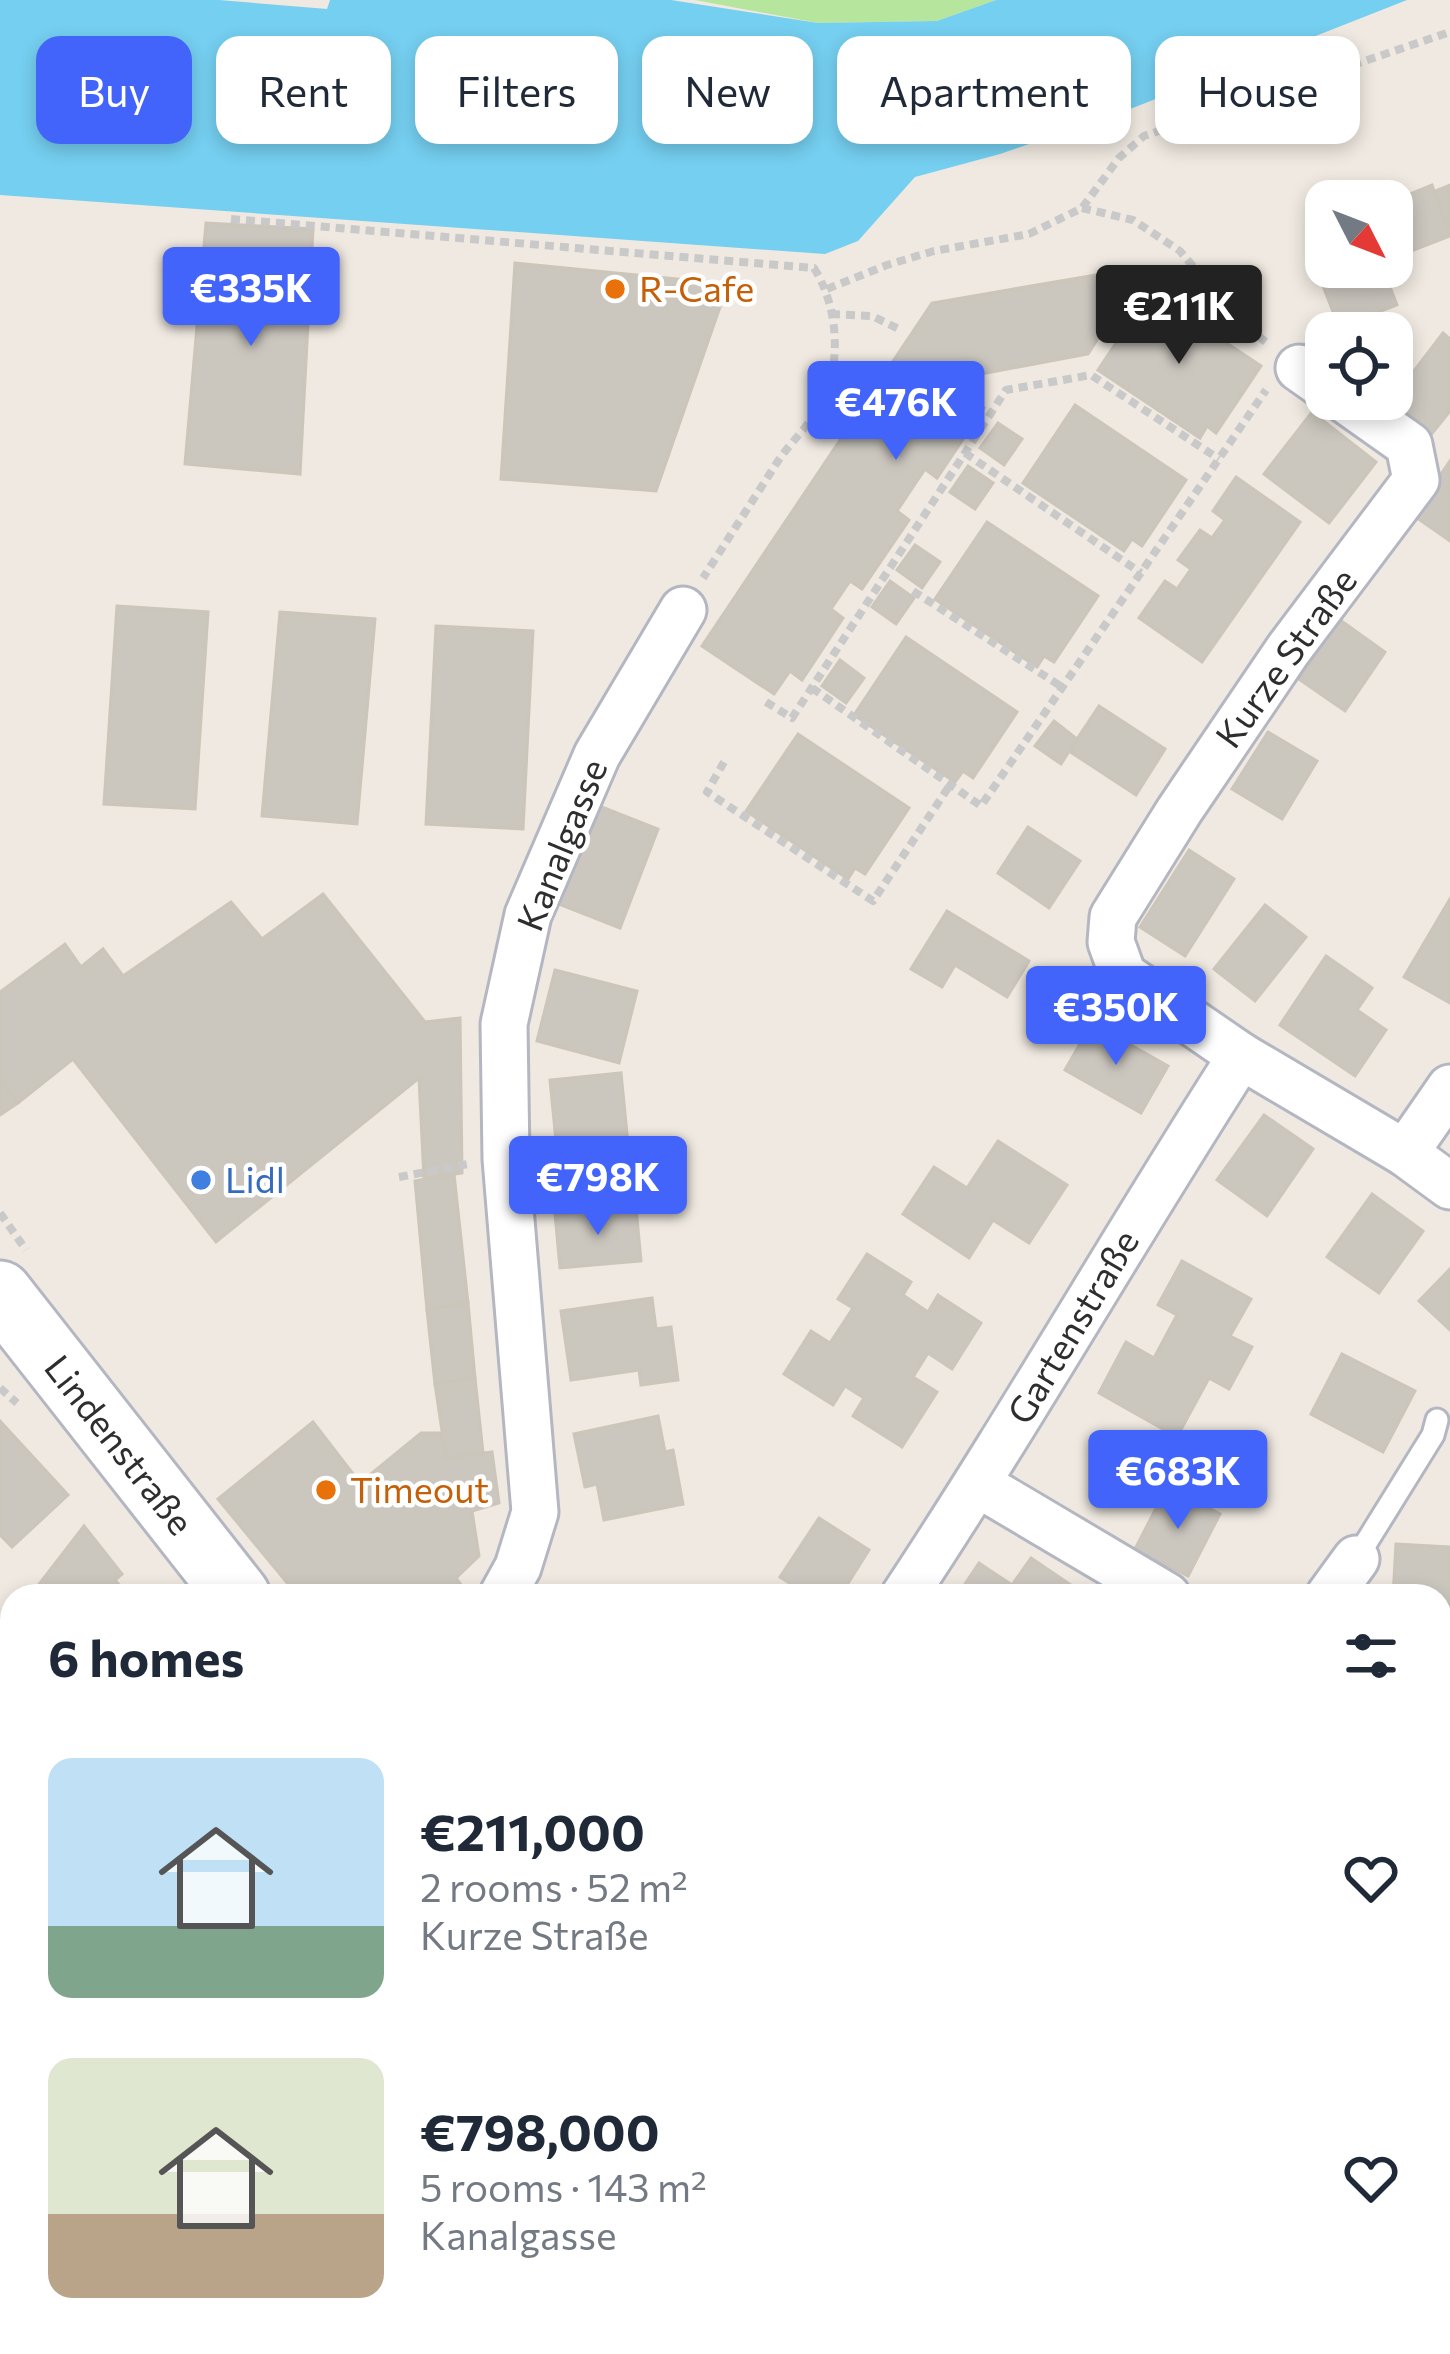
<!DOCTYPE html>
<html lang="en">
<head>
<meta charset="utf-8">
<style>
  body { margin:0; font-family:Commissioner,sans-serif; background:#f6f6f7; color:#1f2937; height:100vh; display:flex; flex-direction:column; font-size:45px; white-space:nowrap }
  * { box-sizing:border-box; margin:0 }
  p { font-size:39px; color:#747a83 }
  .icon { flex:none; width:66px; height:66px; fill:none; stroke:currentColor; stroke-width:2; stroke-linecap:round; stroke-linejoin:round }
  .map { position:relative; flex:1; overflow:hidden }
  .details { position:absolute; left:0px; top:1584px; width:1452px; height:771px; display:flex; flex-direction:column; background:#fff; border-radius:36px 36px 0 0; box-shadow:0 6px 18px #0003 }
  .details>* { flex:none }
  .guide { position:absolute; left:36px; top:36px; width:1380px; height:108px; display:flex; gap:24px }
  .needle { width:78px; rotate:132deg }
  .controls { position:absolute; left:1305px; top:180px; display:grid; gap:24px }
  .controls a { display:grid; place-items:center; width:108px; height:108px; border-radius:24px; background:#fff; box-shadow:0 6px 18px #0003; font-size:60px }
  .price { position:absolute; translate:-50% -102px; padding:0 27px; border-radius:12px; background:#4264fb; color:#fff; font-size:39px; line-height:78px; filter:drop-shadow(0 3px 6px #0008) }
  .price::after { content:''; position:absolute; left:50%; top:72px; width:36px; height:27px; margin-left:-18px; background:inherit; clip-path:polygon(0 0,100% 0,50% 100%) }
  .price.current { background:#222; color:#fff }
  ul { padding:0; list-style:none }
  li { display:flex; align-items:center; gap:36px; height:300px; padding:0 48px }
  li span { display:grid; place-items:center; flex:none; width:336px; height:240px; border-radius:24px; color:#555 }
  li>.icon { margin-inline-start:auto }
  span .icon { width:144px; height:144px; fill:#fffc; stroke-width:1 }
  li b { font-size:51px }
  h2 { display:flex; justify-content:space-between; align-items:center; height:144px; padding:0 48px; font-size:51px }
  .chip { padding:0 42px; border-radius:24px; background:#fff; box-shadow:0 6px 18px #0003; font-size:42px; line-height:108px }
  .chip.current { background:#4264fb; color:#fff }
  .map>svg:first-child { display:block }
</style>
</head>
<body>
<div class="map">
<svg width="1450" height="2354" viewBox="0 0 1450 2354">
  <rect width="100%" height="100%" fill="#efe9e1"/>
  <path fill="#b6e59e" d="M695,0h301l-59,21 -119,2z"/>
  <path fill="#75cff0" d="M0,0h219l108,9 3,-9h341l147,23 119,-2 59,-21h411l-287,113 -120,41 -85,23 -57,64 -33,13 -825,-59z"/>
  <g fill="#cbc7bf" stroke="#cbc5ba" stroke-width="3">
    <path d="M1432,185l18,51 -39,15 -18,-50z"/>
    <path d="M1450,185v45l-15,-39z"/>
    <path d="M206,223l107,6 -13,245 -115,-10z"/>
    <path d="M1326,250v17h56l15,38 -58,22 -28,-72z"/>
    <path d="M515,263l213,21 -72,207 -155,-12z"/>
    <path d="M1119,271l16,10 -47,73 -107,20 -14,22 17,12 -47,70 -12,-9 -28,42 12,9 -47,69 -12,-8 -19,28 12,9 -41,62 -12,-9 -16,23 -72,-48 230,-343z"/>
    <path d="M1150,292l111,74 -45,67 -9,-7 -7,12 -102,-68z"/>
    <path d="M1443,333l7,6v72l-24,30 -41,-32z"/>
    <path d="M1075,405l111,75 -44,66 -10,-7 -8,12 -101,-68z"/>
    <path d="M1312,412l64,50 -47,61 -65,-49z"/>
    <path d="M998,423l24,16 -18,26 -24,-17z"/>
    <path d="M1450,461v80l-37,-26z"/>
    <path d="M968,466l25,17 -18,26 -25,-17z"/>
    <path d="M1236,477l64,45 -98,140 -63,-44 26,-37 12,8 14,-20 -13,-9 22,-30 12,8 13,-18 -12,-9z"/>
    <path d="M987,522l111,74 -44,66 -10,-6 -7,11 -102,-68z"/>
    <path d="M915,545l25,17 -18,26 -25,-18z"/>
    <path d="M890,581l24,17 -18,26 -24,-17z"/>
    <path d="M117,606l91,6 -13,197 -91,-5z"/>
    <path d="M280,612l95,7 -18,205 -95,-8z"/>
    <path d="M1340,620l45,32 -40,59 -46,-32z"/>
    <path d="M436,626l97,5 -10,198 -97,-5z"/>
    <path d="M906,637l111,75 -44,66 -10,-7 -8,11 -101,-67z"/>
    <path d="M840,660l24,18 -18,25 -24,-17z"/>
    <path d="M1099,706l66,43 -29,46 -67,-44z"/>
    <path d="M1054,721l23,18 -16,25 -26,-18z"/>
    <path d="M1268,732l49,29 -35,58 -50,-30z"/>
    <path d="M798,734l111,74 -44,66 -10,-6 -7,11 -102,-68z"/>
    <path d="M594,804l64,25 -38,99 -64,-25z"/>
    <path d="M1028,827l52,34 -31,47 -51,-35z"/>
    <path d="M1189,850l45,29 -49,77 -45,-29z"/>
    <path d="M323,894l102,128 35,-4 2,155 -38,6 -5,-101 -203,164 -143,-183 -55,44 -18,-23v-88l65,-48 16,23 22,-18 20,27 108,-74 31,37z"/>
    <path d="M1450,899v104l-46,-26z"/>
    <path d="M1265,905l41,32 -51,64 -41,-32z"/>
    <path d="M947,911l82,50 -22,36 -52,-32 -13,22 -31,-18z"/>
    <path d="M1326,956l46,32 -15,22 29,20 -31,46 -75,-51z"/>
    <path d="M555,970l82,21 -18,72 -82,-22z"/>
    <path d="M1092,1023l76,43 -27,47 -76,-43z"/>
    <path d="M621,1073l7,71 -71,7 -7,-71z"/>
    <path d="M0,1080l18,23 -18,12z"/>
    <path d="M1264,1115l49,34 -46,67 -50,-36z"/>
    <path d="M998,1141l69,44 -38,58 -36,-23 -24,38 -66,-44 31,-47 33,21z"/>
    <path d="M454,1174l14,129 -41,7 -12,-129z"/>
    <path d="M1372,1194l51,37 -44,62 -52,-36z"/>
    <path d="M636,1208l5,53 -81,7 -5,-54z"/>
    <path d="M867,1254l44,28 -8,13 25,17 10,-17 43,28 -29,46 -24,-16 -15,24 24,15 -35,55 -49,-31 11,-18 -19,-12 -12,19 -49,-31 27,-43 19,12 23,-35 -15,-9z"/>
    <path d="M1182,1261l69,38 -21,37 22,11 -23,42 -20,-11 -32,59 -78,-44 27,-51 28,16 23,-43 -19,-10z"/>
    <path d="M1450,1269v61l-31,-29z"/>
    <path d="M652,1298l4,31 15,-2 7,53 -37,5 -2,-15 -68,10 -10,-69z"/>
    <path d="M468,1303l7,75 -40,6 -8,-74z"/>
    <path d="M1342,1354l73,37 -32,61 -72,-38z"/>
    <path d="M475,1378l8,75 -37,5 -11,-74z"/>
    <path d="M658,1416l7,36 8,-2 10,54 -79,16 -7,-36 -12,3 -11,-53z"/>
    <path d="M0,1421l68,74 -56,52 -12,-12z"/>
    <path d="M313,1422l47,61 61,-50h20l5,25 46,-6 7,51 -27,8 7,45 -23,22 9,12 -6,6h-161l-80,-97z"/>
    <path d="M1167,1487l53,27 -32,62 -53,-27z"/>
    <path d="M819,1518l50,32 -29,46h-30l-30,-19z"/>
    <path d="M84,1526l38,48 -7,6 13,15 -98,1z"/>
    <path d="M1396,1544l54,3v85l-10,-1v-35h-47z"/>
    <path d="M1031,1558l56,38h-130l22,-33 33,22z"/>
    <path d="M12,1619v53l-12,-10v-27z"/>
    <path d="M0,1662l12,10v40l-12,17z"/>
    <path d="M12,1712v34l-12,-8v-9z"/>
    <path d="M0,1858l12,4 -1,105 -11,-4z"/>
    <path d="M5,1989l7,30v68l-12,2v-99z"/>
    <path d="M1450,2178v57l-10,-4v-27z"/>
    <path d="M1440,2231l10,4v112l-3,7h-86l6,-11h73z"/>
    <path d="M359,2343h206l3,11h-209z"/>
    <path d="M574,2343h111l3,11h-112z"/>
    <path d="M886,2343h89l17,11h-113z"/>
    <path d="M1239,2343h128l-6,11h-127z"/>
  </g>
  <g fill="none" stroke-linecap="round" stroke-linejoin="round">
    <defs>
      <g id="service">
        <path d="M1356,1559l77,-124 4,-15"/>
        <path d="M809,2354l6,-11"/>
      </g>
      <g id="minor">
        <path d="M1299,368l27,19"/>
        <path d="M1344,399l65,46 7,35 -128,170 -109,161 -66,106 -2,25 12,33 118,81 164,97 45,33"/>
        <path d="M1405,1153l45,-65"/>
        <path d="M978,1484l189,112"/>
        <path d="M502,1596l16,-29 17,-55 -29,-353 -2,-135 24,-109 69,-160 86,-145"/>
        <path d="M904,1596c117,-177 222,-361 337,-540"/>
        <path d="M1329,1596l27,-37"/>
        <path d="M0,1815l12,4"/>
        <path d="M126,2354l45,-11"/>
      </g>
      <path id="tertiary" d="M306,2354l2,-11"/>
      <g id="secondary">
        <path d="M0,1293l238,303"/>
        <path d="M1114,2343l18,11"/>
      </g>
    </defs>
    <use href="#service" stroke="#b4b7c1" stroke-width="27"/>
    <use href="#minor" stroke="#b4b7c1" stroke-width="51"/>
    <use href="#tertiary" stroke="#b4b7c1" stroke-width="63"/>
    <use href="#secondary" stroke="#b4b7c1" stroke-width="69"/>
    <g stroke="#c9c9c9" stroke-width="8" stroke-dasharray="9 6" stroke-linecap="butt">
      <path d="M1082,208l51,12 47,31 62,73 28,21"/>
      <path d="M231,219l583,49c25,40 29,100 4,141 -11,19 -28,34 -40,52 -25,39 -50,78 -75,117"/>
      <path d="M827,289l60,-24 47,-14 95,-17 53,-26 37,-50 25,-22 306,-104"/>
      <path d="M831,314l41,2 29,14"/>
      <path d="M965,453l176,120"/>
      <path d="M913,591l149,96"/>
      <path d="M812,688l169,118 285,-416"/>
      <path d="M766,702l26,16 214,-328 85,-15 128,84"/>
      <path d="M724,762l-17,30 166,109 77,-116"/>
      <path d="M399,1177l69,-13"/>
      <path d="M0,1213l26,37"/>
      <path d="M0,1388l17,15"/>
      <path d="M1182,2344l20,10"/>
      <path d="M226,2354l33,-9"/>
    </g>
    <use href="#service" stroke="#fff" stroke-width="21"/>
    <use href="#minor" stroke="#fff" stroke-width="45"/>
    <use href="#tertiary" stroke="#fff" stroke-width="57"/>
    <use href="#secondary" stroke="#fff" stroke-width="63"/>
  </g>
  <g fill="#e8710a" stroke="#fff" stroke-width="4.5">
    <circle cx="615" cy="289" r="12"/>
    <circle cx="326" cy="1490" r="12"/>
  </g>
  <circle fill="#3f7fe0" stroke="#fff" stroke-width="4.5" cx="201" cy="1180" r="12"/>
  <g text-anchor="middle" stroke-width="9" stroke-linejoin="round" paint-order="stroke">
    <g font-size="36" fill="#c56008" stroke="#fff" text-anchor="start">
      <text x="639" y="302">R-Cafe</text>
      <text x="350" y="1503">Timeout</text>
    </g>
    <g font-size="36" fill="#2e2e2e" stroke="#fff">
      <text transform="translate(1286 658) rotate(-54)" y="13">Kurze Straße</text>
      <text transform="translate(562 845) rotate(-68)" y="13">Kanalgasse</text>
      <text transform="translate(1073 1327) rotate(-59)" y="13">Gartenstraße</text>
      <text transform="translate(119 1445) rotate(52)" y="13">Lindenstraße</text>
    </g>
    <g font-size="36" fill="#366cbe" stroke="#fff" text-anchor="start">
      <text x="225" y="1193">Lidl</text>
    </g>
  </g>
</svg>
<div class="controls">
<a><svg class="needle" viewBox="-14 -14 28 28"><path d="M0-13l5 13h-10z" fill="#e53935"/><path d="M0 13l5-13h-10z" fill="#747a83"/></svg></a>
<a><svg class="icon" aria-label="locate" viewBox="0 0 24 24"><circle cx="12" cy="12" r="6"/><path d="M12 2v4M12 18v4M2 12h4M18 12h4"/></svg></a>
</div>
<b class="price" style="left:251px;top:349px">€335K</b>
<b class="price current" style="left:1179px;top:367px">€211K</b>
<b class="price" style="left:896px;top:463px">€476K</b>
<b class="price" style="left:1116px;top:1068px">€350K</b>
<b class="price" style="left:598px;top:1238px">€798K</b>
<b class="price" style="left:1178px;top:1532px">€683K</b>
<div class="guide">
<a class="chip current">Buy</a>
<a class="chip">Rent</a>
<a class="chip">Filters</a>
<a class="chip">New</a>
<a class="chip">Apartment</a>
<a class="chip">House</a>
</div>
<section class="details">
<h2>6 homes<svg class="icon" aria-label="filters" viewBox="0 0 24 24"><path d="M4 7h16M4 17h16"/><circle cx="9" cy="7" r="2"/><circle cx="15" cy="17" r="2"/></svg></h2>
<ul>
<li><span style="background:linear-gradient(#bfe0f5 70%,#7fa58c 0)"><svg class="icon" aria-label="home" viewBox="0 0 24 24"><path d="M3 11l9-7 9 7M6 9v11h12V9"/></svg></span><div><b>€211,000</b><p>2 rooms · 52 m²</p><p>Kurze Straße</p></div><svg class="icon" aria-label="heart" viewBox="0 0 24 24"><path d="M12 20l-8-8c-3-5 5-10 8-4 3-6 11-1 8 4z"/></svg></li>
<li><span style="background:linear-gradient(#dfe7d0 65%,#b9a48a 0)"><svg class="icon" aria-label="home" viewBox="0 0 24 24"><path d="M3 11l9-7 9 7M6 9v11h12V9"/></svg></span><div><b>€798,000</b><p>5 rooms · 143 m²</p><p>Kanalgasse</p></div><svg class="icon" aria-label="heart" viewBox="0 0 24 24"><path d="M12 20l-8-8c-3-5 5-10 8-4 3-6 11-1 8 4z"/></svg></li>
</ul>
</section>
</div>
</body>
</html>
